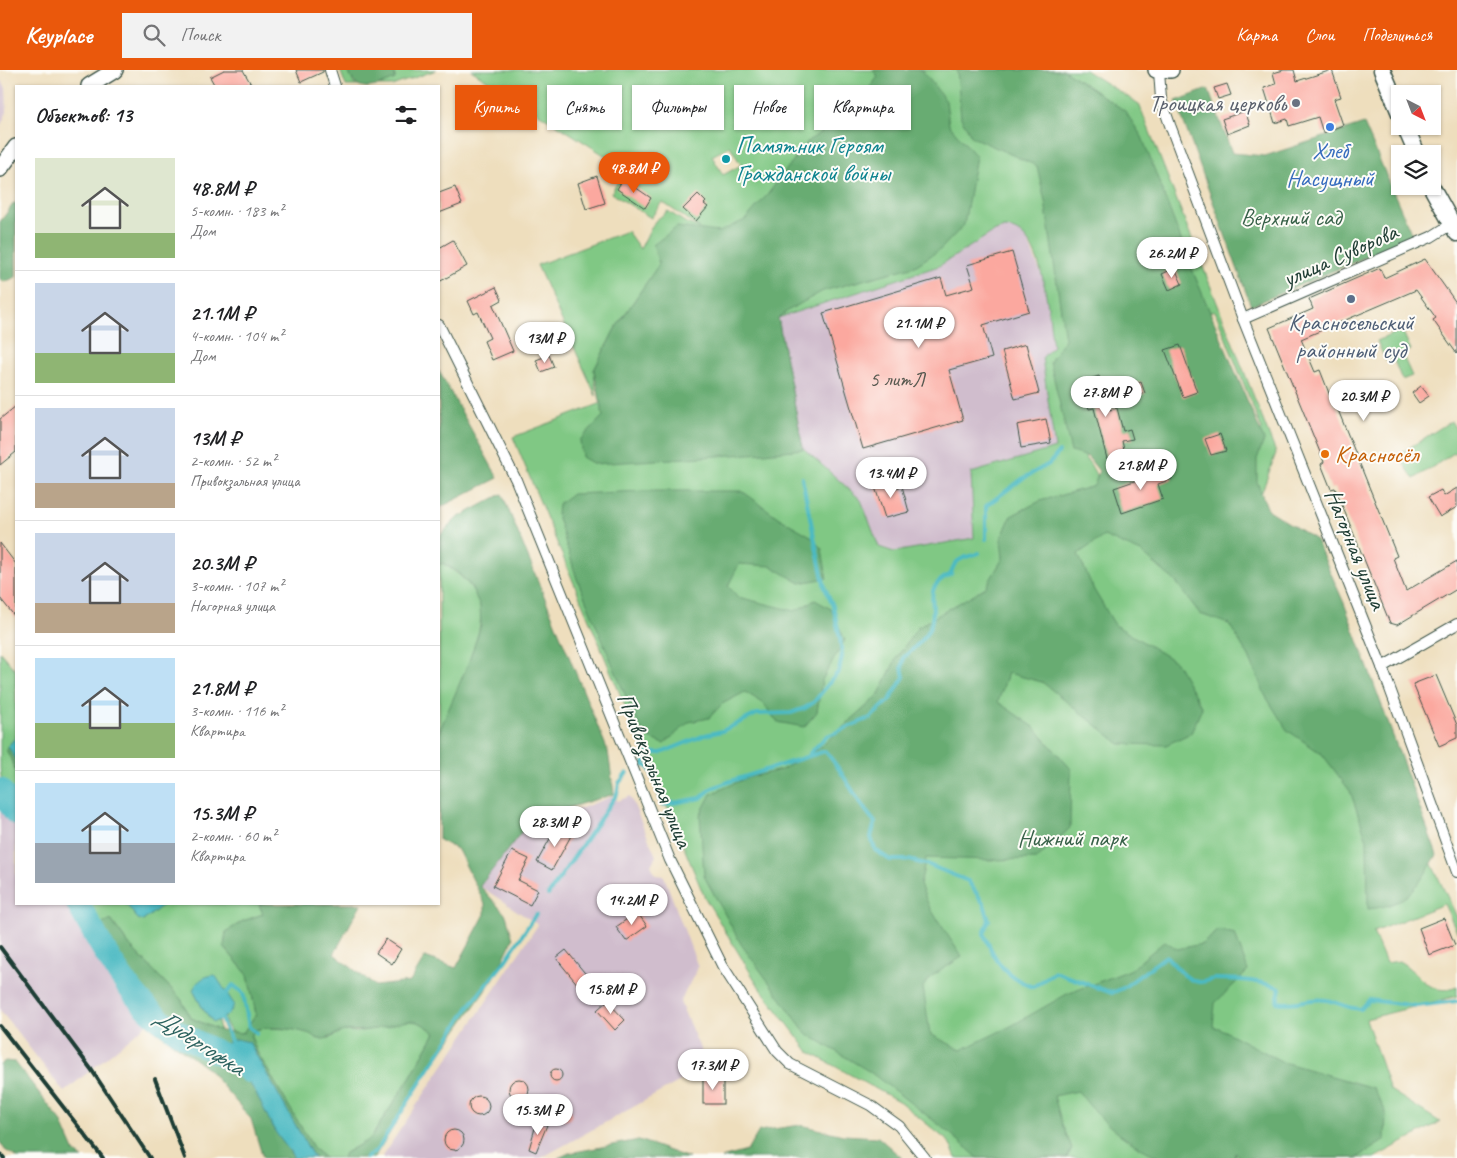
<!DOCTYPE html>
<html lang="ru">
<head>
<meta charset="utf-8">
<style>
  body { margin:0; font-family:Caveat,sans-serif; background:#f2f2f2; color:#202124; height:100vh; display:flex; flex-direction:column; font-size:19px; white-space:nowrap }
  * { box-sizing:border-box; margin:0 }
  p { font-size:16px; color:#757577 }
  .icon { flex:none; width:28px; height:28px; fill:none; stroke:currentColor; stroke-width:2; stroke-linecap:round; stroke-linejoin:round }
  .map { position:relative; flex:1; overflow:hidden }
  .details { position:absolute; left:15px; top:15px; width:425px; height:820px; display:flex; flex-direction:column; background:#fff; border-radius:0px; box-shadow:0 1px 4px #0004 }
  .details>* { flex:none }
  .top-card { position:absolute; left:455px; top:15px; width:475px; height:45px; display:flex; gap:10px }
  .needle { width:32px; rotate:138deg }
  .buttons { position:absolute; left:1391px; top:15px; display:grid; gap:10px }
  .buttons a { display:grid; place-items:center; width:50px; height:50px; border-radius:0px; background:#fff; box-shadow:0 1px 4px #0004; font-size:25px }
  .price { position:absolute; translate:-50% -42px; padding:0 11px; border-radius:18px; background:#fff; color:#222; font-size:16px; line-height:32px; filter:drop-shadow(0 1px 2px #0008) }
  .price::after { content:''; position:absolute; left:50%; top:30px; width:15px; height:11px; margin-left:-8px; background:inherit; clip-path:polygon(0 0,100% 0,50% 100%) }
  .price.current { background:#ea580c; color:#fff }
  ul { padding:0; list-style:none }
  li { display:flex; align-items:center; gap:15px; height:125px; padding:0 20px }
  li+li { border-top:1px solid #e0e0e0 }
  li span { display:grid; place-items:center; flex:none; width:140px; height:100px; border-radius:0px; color:#555 }
  li>.icon { margin-inline-start:auto }
  span .icon { width:60px; height:60px; fill:#fffc; stroke-width:1 }
  li b { font-size:21px }
  h2 { display:flex; justify-content:space-between; align-items:center; height:60px; padding:0 20px; font-size:21px }
  .chip { padding:0 18px; border-radius:0px; background:#fff; box-shadow:0 1px 4px #0004; font-size:18px; line-height:45px }
  .chip.current { background:#ea580c; color:#fff }
  header { display:flex; align-items:center; gap:30px; box-sizing:border-box; height:70px; padding:0 25px; background:#ea580c; color:#fff }
  header strong { font-size:24px }
  nav { display:flex; gap:28px; margin-inline-start:auto; font-size:18px }
  .search { width:350px; height:45px; background:#f2f2f2; display:flex; align-items:center; gap:12px; box-sizing:border-box; padding:0 18px; border-radius:0px; color:#757577; font-size:19px }
  .map>svg:first-child { display:block }
</style>
</head>
<body>
<header>
<strong>Keyplace</strong>
<div class="search"><svg class="icon" aria-label="search" viewBox="0 0 24 24"><circle cx="10" cy="10" r="6"/><path d="M15 15l6 6"/></svg>Поиск</div>
<nav><a>Карта</a><a>Слои</a><a>Поделиться</a></nav>
</header>
<div class="map">
<svg width="1457" height="1088" viewBox="0 0 1457 1088">
  <rect width="100%" height="100%" fill="#fdfcf7"/>
  <filter id="ink" filterUnits="userSpaceOnUse"><feTurbulence type="fractalNoise" baseFrequency=".02" numOctaves="2"/><feDisplacementMap in="SourceGraphic" scale="10" xChannelSelector="R" yChannelSelector="G"/><feConvolveMatrix kernelMatrix="1 2 1 2 8 2 1 2 1" color-interpolation-filters="sRGB"/></filter>
  <filter id="wash" filterUnits="userSpaceOnUse"><feTurbulence type="fractalNoise" baseFrequency=".0096" numOctaves="4" result="noise"/><feDisplacementMap in="SourceGraphic" scale="20" xChannelSelector="R" yChannelSelector="G"/><feGaussianBlur stdDeviation="1.12" result="paint"/><feColorMatrix in="noise" values="0 0 0 0 0 0 0 0 0 0 0 0 0 0 0 0 0 1.4 0 .05"/><feComposite in="paint" operator="in"/></filter>
  <g filter="url(#wash)">
    <rect width="100%" height="100%" fill="#eedebd"/>
    <g fill="#d0bdcd">
      <path d="M0,9l6,9 1,24 -7,15z"/>
      <path d="M1004,158h10l12,9 19,46 8,63 -11,12 14,90 -85,25 3,65 -80,14 -15,-5 -18,-47 -58,-51 -25,-131 161,-52 54,-34z"/>
      <path d="M613,726l5,5 12,-5 26,60 -5,9 5,10 8,1 34,91 -18,35 22,51v16l-161,89h-160l157,-233 -58,-39 42,-55z"/>
      <path d="M0,730l16,23v81h53l78,120 -83,68 -64,-82z"/>
    </g>
    <g fill="#80c884" stroke="#50825c" fill-rule="evenodd">
      <path d="M340,0h8l6,14 5,2h-13z"/>
      <path d="M394,0h42l-44,16h-15l18,-7z"/>
      <path d="M471,0h614l54,34 137,349 -17,47 198,417v15l-13,-28 -71,28 13,31 13,-2c20,11 30,37 58,26v9l-91,23 24,71 50,32 -66,36h-418l-7,-16 -49,-40 -91,-50 -51,-67 -53,-87 -192,-461 102,-39 36,-122 -36,53 -21,41 2,26 -59,-131 90,-34 13,18 15,-28 13,-10 18,12 14,5 -38,-26 -11,16 -40,-25 15,-24zM730,76l11,19 -18,10 -11,-19zM1004,158c41,-1 44,88 49,118l-11,12 13,90 -84,25 3,65 -80,14 -15,-5 -18,-47 -58,-52 -25,-130 161,-52 54,-34zM1215,241l47,119 -75,38 -81,24 -17,-30 -3,-2 -34,-103c51,-23 108,-36 163,-46z"/>
      <path d="M1402,260l9,20 -9,4 10,22 -10,4 -9,-22 -7,3 -9,-20z"/>
      <path d="M1451,351l6,10v20l-43,28 -16,-24z"/>
      <path d="M442,493c17,10 32,23 38,42 7,29 -29,99 -41,127v-167z"/>
      <path d="M0,582l16,19v66l-10,12 10,22v31l-15,-25 -1,-8z"/>
      <path d="M86,834h40l12,15 5,2 21,-17h95l4,10 -20,7 -17,11 -2,15 24,28 8,39 -13,19 -12,-1 -8,-14 9,-8 -39,-20 10,19 10,13 5,-1 2,10 -29,-13 -10,-19 -51,-53 -19,-26 -10,4z"/>
      <path d="M400,951h19l16,12 -24,43 -41,63 -25,14 -2,5h-18l-11,-9 -57,-97 -6,-15 3,-7 10,-2 27,1 19,4 8,6 12,-1 13,-7 14,1 21,-4z"/>
    </g>
    <g fill="#68ac72" stroke="#447453">
      <path d="M348,0h46l1,9c-19,8 -39,17 -47,-9z"/>
      <path d="M873,0h49l24,31 3,24 27,31 -12,69 -23,24 -26,17 -92,25 -34,19 -11,8 25,131 -39,4 -170,11 -12,-7 -2,-17 23,-24 -9,-46 21,-41 44,-65 -6,-19 24,-18 42,5 26,-12 23,-26 40,-53 40,-27 30,-37z"/>
      <path d="M957,0h107l61,41 17,26 52,137 70,166 -7,19v23l11,28 48,30 28,63 93,252c-20,32 -28,50 -69,54l-1,-69 -17,-49 -28,-37 -35,-24 -22,-35 -16,-38 -20,-33 -29,-10 -24,-32 -35,-30 -37,-16 -26,18 16,36 21,35 61,37 26,46 -11,25 -25,12 -46,-1 -78,-62 -34,-9 -10,29 36,25 37,42 -1,59 -33,31 -46,1 -65,-2 -6,27 10,23 32,49 -30,19 -9,11 7,47 31,16 50,-24 56,-32 63,-24 35,-29 12,8 25,-5 17,-14 16,4 13,37 -33,32 -2,24 6,1 64,34 90,26 13,24 -1,28 -28,18h-117l-5,-6 -1,6h-78l3,-1c-33,-14 -60,-37 -81,-66l-24,5 8,28 10,24 -5,10h-89l-28,-25 -80,-61 -64,-39 -65,-89 -37,-68 -4,-61 11,-21 35,-16 35,-8 36,-20 61,-54 19,-39 21,-30 68,-40 17,-29 -2,-19 10,-23 29,-15 54,-15 5,-15 -11,-14 -17,-5 -21,-90 15,-23 -20,-138 -8,-35 -65,-29 -11,-19z"/>
      <path d="M1208,19l24,64 33,3 99,-32 49,113 -162,69 -75,-205z"/>
      <path d="M14,133h2v74l-12,5 -4,-3v-57z"/>
      <path d="M439,301l59,107 -59,30z"/>
      <path d="M643,421h99l37,27 30,17 13,14 5,29 -27,5 -29,-17 -32,-2 -11,22 10,11 57,14 20,-11 16,9 14,31 -23,40 -5,32 -13,15 -27,-5 -14,-19 -18,-11 -23,12 -13,14 -20,4 -25,22 -19,-8 -14,-27 -54,-130 -20,-64 1,-11 14,-10z"/>
      <path d="M502,424l106,257 6,43 -50,15 -42,22 -42,55 26,29 7,24 -19,39 -65,92 -55,88h-31l2,-5 25,-14 41,-63 24,-43c-24,-21 -33,-9 -60,-4 -10,2 -20,1 -30,2 -9,1 -15,9 -25,8 -5,0 -8,-5 -13,-6 -18,-5 -35,-7 -53,-3l-3,7 6,15 57,97 11,9h-11l-65,-116 -6,-1 -20,18c28,14 37,44 52,70 5,11 13,19 19,29h-31l-12,-39 -43,-50 -61,-45 -58,-89 12,-11 10,-4 19,26 51,53 10,19 30,13 22,2 13,-19 -8,-39 -24,-28 2,-15 17,-11 20,-7 -4,-10h102l-27,50 41,32 35,-4 15,-25 31,11 29,-54v-10l-27,-54 -19,-10v-108l30,-71 12,-36 -1,-19 -9,-20 -14,-14 -14,-9 -4,2v-29l18,-18z"/>
      <path d="M8,676l8,14v11l-10,-23z"/>
      <path d="M5,991l10,1 46,59 14,32 8,5h-65l-13,-8 -5,-8v-77z"/>
      <path d="M801,1055l42,10 35,2 24,21h-181l26,-7 12,-20z"/>
      <path d="M639,1070l50,18h-131l11,-5z"/>
    </g>
    <g fill="#4bbac3" stroke="#357c7c">
      <path d="M16,667v23l-8,-14z"/>
      <path d="M126,834h38l-21,17 -5,-2z"/>
      <path d="M215,905l19,29c-2,8 -11,17 -21,18l-10,-13 -10,-19c5,-10 11,-14 22,-15z"/>
      <path d="M236,969l13,3 65,116h-20c-5,-9 -12,-16 -18,-25 -15,-27 -24,-59 -53,-74l-2,-8 7,-9z"/>
    </g>
    <g fill="none" stroke-linecap="round" stroke-linejoin="round">
      <g stroke="#4bbac3" stroke-width="4">
        <path d="M802,408l16,78 7,32 8,18 7,32 2,18 -3,15 -25,31 -9,6 -14,5 -34,1 -35,17 -17,4 -44,18h-12l-6,12 6,2 10,25 3,13 39,-7 11,-10 16,-6 97,-31c20,22 30,49 50,71l-4,15 4,13 15,10h19l20,5 39,16 16,23 5,16 -5,14c11,27 21,43 49,53l22,-15 57,21 11,-5 43,-32c9,9 20,25 33,26 5,1 11,-3 15,-3 19,0 48,2 66,9l-3,14c16,4 33,-5 49,-2 12,2 22,9 35,9l8,-9 48,6 40,-5"/>
        <path d="M986,469v-33l36,-27 27,-15 10,-12"/>
        <path d="M810,683l17,-17 43,-18 19,-17 15,-24 -2,-10 2,-10c9,-8 21,-18 26,-30 10,-24 -11,-38 21,-53 3,-17 15,-16 28,-21"/>
        <path d="M548,825l69,-101 2,-11 8,-10"/>
        <path d="M227,923l6,-8 10,8 6,34 8,6"/>
        <path d="M219,945l14,30"/>
        <path d="M366,1088l11,-8 93,-145 36,-45 30,-46"/>
      </g>
      <g stroke="#4bbac3" stroke-width="24">
        <path d="M0,720l16,23"/>
        <path d="M78,834c19,34 38,71 65,100 26,28 65,44 99,60l7,7"/>
      </g>
    </g>
    <g id="blocks">
      <g fill="#fba89f">
        <path d="M224,0h19l9,16h-37l-5,-9z"/>
        <path d="M296,0h27v2l-22,10z"/>
        <path d="M1284,0h10l3,11 35,-11 9,27 -7,2 9,26 -20,8 -5,-16 -29,9 -2,-7 -12,4 -11,-35 12,-4 -3,-11z"/>
        <path d="M1227,14l4,11 -13,4 -4,-11z"/>
        <path d="M1245,41l5,14 -23,9 -5,-15z"/>
        <path d="M597,106l8,27 -19,6 -8,-26z"/>
        <path d="M623,109l28,19 -6,10 -28,-19z"/>
        <path d="M455,117l7,17 -23,9v-20z"/>
        <path d="M698,124l8,8 -2,2 4,3 -12,14 -13,-12z"/>
        <path d="M453,170l14,26 -28,16v-34z"/>
        <path d="M1012,182l17,59 -46,14 9,33 -43,12 14,50 -100,29 -40,-136 118,-35 5,17 28,-8 -7,-22z"/>
        <path d="M1425,189l32,45v50l-24,-34 3,-2 -20,-28 -115,49 14,33 5,-2 14,36 2,-1 61,151 -4,2 13,33 51,-30v28l-60,36 -7,-2 -55,-135 -4,1 -10,-25 3,-2 -55,-134 44,-19 -4,-10 71,-31 4,10z"/>
        <path d="M1175,198l7,16 -13,6 -7,-16z"/>
        <path d="M496,217l6,13 -9,5 20,46 -21,9 -8,-19 6,-3 -12,-26 -4,2 -6,-13z"/>
        <path d="M1026,274l13,49 -24,6 -13,-48z"/>
        <path d="M1180,275l17,47 -14,5 -18,-47z"/>
        <path d="M549,285l5,12 -13,5 -5,-12z"/>
        <path d="M1099,306l11,34 7,-2 6,23 7,-2 3,10 -11,2 3,13 -18,5 -13,-51 -5,1 -9,-27z"/>
        <path d="M1141,312l4,11 -10,4 -4,-11z"/>
        <path d="M1421,316l8,10 -10,7 -7,-10z"/>
        <path d="M16,336v46l-16,13v-46z"/>
        <path d="M1046,349l5,24 -30,5 -4,-23z"/>
        <path d="M1220,364l6,17 -15,4 -6,-16z"/>
        <path d="M1169,399l3,10 -14,5 5,15 -41,14 -8,-25z"/>
        <path d="M886,408l4,12 12,-4 7,26 -24,6 -12,-37z"/>
        <path d="M1457,418v19l-17,10 -12,-20 13,-7 3,6z"/>
        <path d="M0,473l16,21v54l-16,-20z"/>
        <path d="M1436,605l21,50v13l-18,8 -26,-62z"/>
        <path d="M557,756l15,8 -20,36 -15,-8z"/>
        <path d="M512,781l17,8 -11,21 20,10 -8,15 -37,-19z"/>
        <path d="M637,842l10,14 -21,15 -10,-14z"/>
        <path d="M1444,848l11,27 -26,10 -10,-27z"/>
        <path d="M386,869l15,10 -9,15 -16,-11z"/>
        <path d="M566,880l27,33 -10,8 -27,-33z"/>
        <path d="M607,931l18,19 -10,10 -18,-20z"/>
        <circle cx="556" cy="1005" r="6"/>
        <rect x="703" y="1008" width="20" height="26"/>
        <circle cx="519" cy="1019" r="10"/>
        <circle cx="479" cy="1036" r="10"/>
        <circle cx="566" cy="1044" r="6"/>
        <path d="M537,1051l10,4 -11,27 -7,-3z"/>
        <circle cx="454" cy="1070" r="10"/>
      </g>
    </g>
  </g>
  <g filter="url(#ink)">
    <use href="#blocks" fill-opacity="0" stroke="#3e5549" stroke-width="1"/>
    <g fill="none" stroke-linecap="round" stroke-linejoin="round">
      <defs>
        <g id="street">
          <path d="M330,0l5,16"/>
          <path d="M1159,1l2,28 9,26 73,194 139,348 75,205"/>
          <path d="M1243,249l188,-82 24,-15"/>
          <path d="M439,255l77,155 154,380 52,105 55,86 13,13 80,41 29,21 26,32"/>
          <path d="M1382,597l75,-43"/>
        </g>
        <g id="secondary">
          <path d="M1156,0h15"/>
          <path d="M89,16l26,-16"/>
          <path d="M0,99l16,-22"/>
        </g>
        <g id="primary">
          <path d="M1382,0l18,43"/>
          <path d="M1405,56l12,28"/>
          <path d="M1431,116l26,47"/>
        </g>
      </defs>
      <use href="#street" stroke="#3e5549" stroke-width="12"/>
      <use href="#secondary" stroke="#3e5549" stroke-width="18"/>
      <use href="#primary" stroke="#3e5549" stroke-width="19"/>
      <use href="#street" stroke="#fff" stroke-width="10"/>
      <use href="#secondary" stroke="#fff" stroke-width="15"/>
      <use href="#primary" stroke="#fff" stroke-width="16"/>
      <g stroke="#1f3d34" stroke-width="4">
        <path d="M0,877l91,122 59,89"/>
        <path d="M0,956l103,132"/>
        <path d="M155,1009l30,79"/>
        <path d="M0,1084l4,4"/>
      </g>
    </g>
  </g>
  <circle fill="#6b7280" stroke="#fdfcf7" stroke-width="2" cx="1296" cy="33" r="5"/>
  <circle fill="#3f7fe0" stroke="#fdfcf7" stroke-width="2" cx="1330" cy="57" r="5"/>
  <circle fill="#0f9aa8" stroke="#fdfcf7" stroke-width="2" cx="726" cy="89" r="5"/>
  <circle fill="#5c6f8a" stroke="#fdfcf7" stroke-width="2" cx="1351" cy="229" r="5"/>
  <circle fill="#e8710a" stroke="#fdfcf7" stroke-width="2" cx="1325" cy="384" r="5"/>
  <g text-anchor="middle" stroke-width="4" stroke-linejoin="round" paint-order="stroke">
    <g font-size="21" fill="#56584f">
      <text x="897" y="316">5 литЛ</text>
    </g>
    <g font-size="24" fill="#5b616d" stroke="#fdfcf7" text-anchor="end">
      <text x="1286" y="41">Троицкая церковь</text>
    </g>
    <g font-size="24" fill="#0d838f" stroke="#fdfcf7" text-anchor="start">
      <text x="736" y="83">Памятник Героям<tspan x="736" dy="28">Гражданской войны</tspan></text>
    </g>
    <g font-size="24" fill="#366cbe" stroke="#fdfcf7">
      <text x="1330" y="88">Хлеб<tspan x="1330" dy="28">Насущный</tspan></text>
    </g>
    <g font-size="24" fill="#376048" stroke="#fdfcf7">
      <text x="1291" y="155">Верхний сад</text>
      <text x="1072" y="776">Нижний парк</text>
    </g>
    <g font-size="24" fill="#1f3d34" stroke="#fdfcf7">
      <text transform="translate(1340 185) rotate(-24)" y="8">улица Суворова</text>
      <text transform="translate(1356 479) rotate(68)" y="8">Нагорная улица</text>
      <text transform="translate(655 700) rotate(68)" y="8">Привокзальная улица</text>
    </g>
    <g font-size="24" fill="#4e5e75" stroke="#fdfcf7">
      <text x="1351" y="260">Красносельский<tspan x="1351" dy="28">районный суд</tspan></text>
    </g>
    <g font-size="24" fill="#c56008" stroke="#fdfcf7" text-anchor="start">
      <text x="1335" y="392">Красносёл</text>
    </g>
    <g font-size="25" font-style="italic" fill="#2c625f" stroke="#fdfcf7">
      <text transform="translate(200 971) rotate(33)" y="9">Дудергофка</text>
    </g>
  </g>
</svg>
<div class="buttons">
<a><svg class="needle" viewBox="-14 -14 28 28"><path d="M0-13l5 13h-10z" fill="#e53935"/><path d="M0 13l5-13h-10z" fill="#757577"/></svg></a>
<a><svg class="icon" aria-label="layers" viewBox="0 0 24 24"><path d="M12 4l9 5-9 5-9-5zM3 14l9 5 9-5"/></svg></a>
</div>
<b class="price current" style="left:634px;top:124px">48.8M ₽</b>
<b class="price" style="left:1172px;top:209px">26.2M ₽</b>
<b class="price" style="left:919px;top:279px">21.1M ₽</b>
<b class="price" style="left:545px;top:294px">13M ₽</b>
<b class="price" style="left:1106px;top:348px">27.8M ₽</b>
<b class="price" style="left:1364px;top:352px">20.3M ₽</b>
<b class="price" style="left:1141px;top:421px">21.8M ₽</b>
<b class="price" style="left:891px;top:429px">13.4M ₽</b>
<b class="price" style="left:555px;top:778px">28.3M ₽</b>
<b class="price" style="left:632px;top:856px">14.2M ₽</b>
<b class="price" style="left:611px;top:945px">15.8M ₽</b>
<b class="price" style="left:713px;top:1021px">17.3M ₽</b>
<b class="price" style="left:538px;top:1066px">15.3M ₽</b>
<div class="top-card">
<a class="chip current">Купить</a>
<a class="chip">Снять</a>
<a class="chip">Фильтры</a>
<a class="chip">Новое</a>
<a class="chip">Квартира</a>
</div>
<section class="details">
<h2>Объектов: 13<svg class="icon" aria-label="filters" viewBox="0 0 24 24"><path d="M4 7h16M4 17h16"/><circle cx="9" cy="7" r="2"/><circle cx="15" cy="17" r="2"/></svg></h2>
<ul>
<li><span style="background:linear-gradient(#dfe7d0 75%,#8fb573 0)"><svg class="icon" aria-label="home" viewBox="0 0 24 24"><path d="M3 11l9-7 9 7M6 9v11h12V9"/></svg></span><div><b>48.8M ₽</b><p>5-комн. · 183 m²</p><p>Дом</p></div></li>
<li><span style="background:linear-gradient(#c9d6e8 70%,#8fb573 0)"><svg class="icon" aria-label="home" viewBox="0 0 24 24"><path d="M3 11l9-7 9 7M6 9v11h12V9"/></svg></span><div><b>21.1M ₽</b><p>4-комн. · 104 m²</p><p>Дом</p></div></li>
<li><span style="background:linear-gradient(#c9d6e8 75%,#b9a48a 0)"><svg class="icon" aria-label="home" viewBox="0 0 24 24"><path d="M3 11l9-7 9 7M6 9v11h12V9"/></svg></span><div><b>13M ₽</b><p>2-комн. · 52 m²</p><p>Привокзальная улица</p></div></li>
<li><span style="background:linear-gradient(#c9d6e8 70%,#b9a48a 0)"><svg class="icon" aria-label="home" viewBox="0 0 24 24"><path d="M3 11l9-7 9 7M6 9v11h12V9"/></svg></span><div><b>20.3M ₽</b><p>3-комн. · 107 m²</p><p>Нагорная улица</p></div></li>
<li><span style="background:linear-gradient(#bfe0f5 65%,#8fb573 0)"><svg class="icon" aria-label="home" viewBox="0 0 24 24"><path d="M3 11l9-7 9 7M6 9v11h12V9"/></svg></span><div><b>21.8M ₽</b><p>3-комн. · 116 m²</p><p>Квартира</p></div></li>
<li><span style="background:linear-gradient(#bfe0f5 60%,#9aa5b1 0)"><svg class="icon" aria-label="home" viewBox="0 0 24 24"><path d="M3 11l9-7 9 7M6 9v11h12V9"/></svg></span><div><b>15.3M ₽</b><p>2-комн. · 60 m²</p><p>Квартира</p></div></li>
</ul>
</section>
</div>
</body>
</html>
